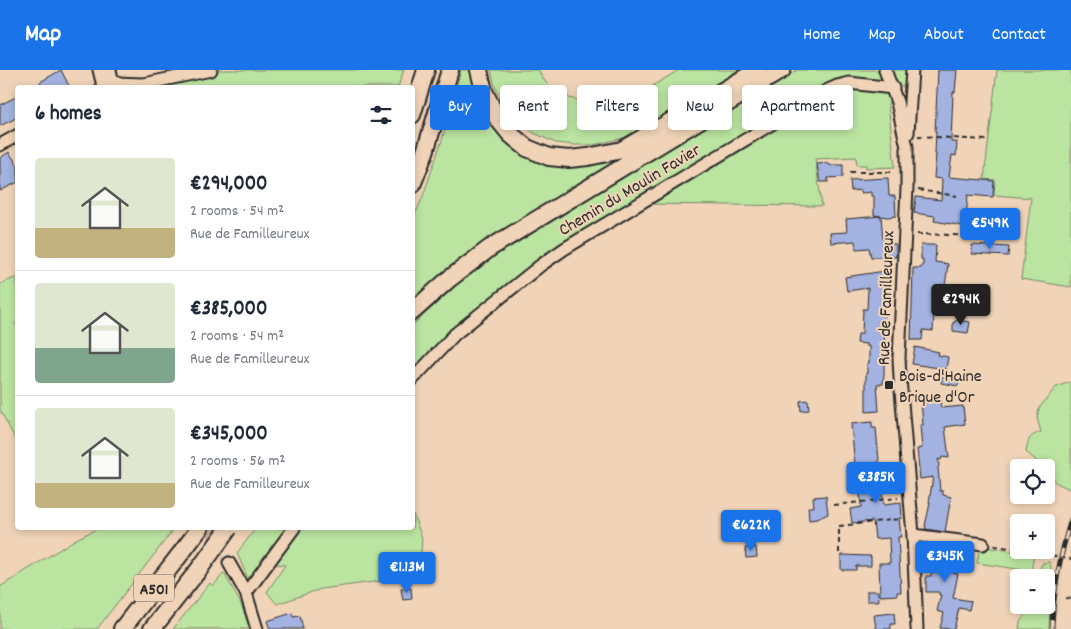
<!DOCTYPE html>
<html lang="en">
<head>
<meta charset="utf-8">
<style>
  body { margin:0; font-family:Dekko,sans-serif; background:#f2f2f3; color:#1f2937; height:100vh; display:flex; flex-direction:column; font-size:19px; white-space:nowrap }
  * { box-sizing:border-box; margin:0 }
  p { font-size:16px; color:#747a83 }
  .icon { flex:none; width:28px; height:28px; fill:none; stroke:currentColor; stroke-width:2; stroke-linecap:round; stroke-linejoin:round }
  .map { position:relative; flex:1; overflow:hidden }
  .panel { position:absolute; left:15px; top:15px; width:400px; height:445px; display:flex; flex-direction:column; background:#fff; border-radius:5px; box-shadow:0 2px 8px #0003 }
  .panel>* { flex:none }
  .banner { position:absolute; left:430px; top:15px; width:475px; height:45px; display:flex; gap:10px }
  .buttons { position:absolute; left:1010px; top:389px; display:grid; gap:10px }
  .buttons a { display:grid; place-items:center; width:45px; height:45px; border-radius:5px; background:#fff; box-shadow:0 2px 8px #0003; font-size:25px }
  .price { position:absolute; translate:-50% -42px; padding:0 11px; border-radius:5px; background:#1a73e8; color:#fff; font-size:16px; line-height:32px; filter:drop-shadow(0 1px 2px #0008) }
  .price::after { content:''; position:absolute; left:50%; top:30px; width:15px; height:11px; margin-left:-8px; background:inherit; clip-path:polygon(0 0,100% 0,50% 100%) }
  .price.on { background:#222; color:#fff }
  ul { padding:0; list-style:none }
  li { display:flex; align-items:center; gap:15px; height:125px; padding:0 20px }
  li+li { border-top:1px solid #e0e1e3 }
  li span { display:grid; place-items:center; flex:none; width:140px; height:100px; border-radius:5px; color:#555 }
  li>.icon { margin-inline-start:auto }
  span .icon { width:60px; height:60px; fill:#fffc; stroke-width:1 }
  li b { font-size:21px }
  h2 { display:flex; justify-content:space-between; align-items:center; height:60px; padding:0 20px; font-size:21px }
  .pill { padding:0 18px; border-radius:5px; background:#fff; box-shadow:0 2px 8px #0003; font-size:18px; line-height:45px }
  .pill.on { background:#1a73e8; color:#fff }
  header { display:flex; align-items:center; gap:30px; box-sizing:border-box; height:70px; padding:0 25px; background:#1a73e8; color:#fff }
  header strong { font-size:24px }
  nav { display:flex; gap:28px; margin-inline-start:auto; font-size:18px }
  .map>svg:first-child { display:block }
</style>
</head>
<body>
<header>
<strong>Map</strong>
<nav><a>Home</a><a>Map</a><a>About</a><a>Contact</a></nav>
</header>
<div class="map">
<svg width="1071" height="559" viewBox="0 0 1071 559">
  <rect width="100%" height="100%" fill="#f1d4b8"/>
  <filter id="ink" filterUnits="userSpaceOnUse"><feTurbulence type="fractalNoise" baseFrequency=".02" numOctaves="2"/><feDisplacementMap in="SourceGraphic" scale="10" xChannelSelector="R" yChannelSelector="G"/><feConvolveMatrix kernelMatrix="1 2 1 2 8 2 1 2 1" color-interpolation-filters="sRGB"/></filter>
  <g filter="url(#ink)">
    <g fill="#bae4a0" stroke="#728866">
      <path d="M211,0h193l-6,17 -252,1z"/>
      <path d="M461,0h11l6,23 71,69 104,-22 -240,163 -1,-81 11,-26 19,-56z"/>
      <path d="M491,0h48l2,6 14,18 47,13 31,-3 21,-19 25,-15h60l-112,67 -34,8h-17l-20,-2 -22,-10 -17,-14 -13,-15 -9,-17z"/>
      <path d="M797,0h87l-2,6 -4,5 15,7 4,14 -9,1 7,64 -29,1v-3h-9l-1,-8 -41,2 7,47 -183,-2 -98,61 -128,115v-55l44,-40 41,-31z"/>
      <path d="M890,0h18l-1,13 -2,3h-6z"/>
      <path d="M997,0h74v217l-50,-8 10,-81 -37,-3 1,-15 -11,-1z"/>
      <path d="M17,207v46l-2,1 3,5 -1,113 -17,-32v-126z"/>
      <path d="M1071,312v106l-2,1 -14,-7 -9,-13v-1l-2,-1 -18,-15c2,-12 2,-16 15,-20l-4,-14 2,-10 17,-21z"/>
      <path d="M413,444l9,24 -1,13 -5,21 -5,5 -90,12 -44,15 -10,-12 18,-27 -17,-2 -17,23 -14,-33 19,-25h156z"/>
      <path d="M99,458h72l2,2 -76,99h-97v-42l76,-48z"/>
      <path d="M980,476l54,9 -3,16 -54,-8z"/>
      <path d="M1049,492l2,4 -2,63h-30l1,-7 9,-12v-5h17v-27l-22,-1c3,-5 8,-5 14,-6l5,-8z"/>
      <path d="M224,503l17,31 9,25h-77l37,-46 3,3z"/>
    </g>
    <g fill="#a3b2e1" stroke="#2b2b2b">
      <path d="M61,0l9,18h-27l-3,-6z"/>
      <path d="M938,0h19l-2,22h-2l-2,50h6l-1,14 -4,-1 -3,22 45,4 -1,16 -25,-2 -2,24h-2l-1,7 -29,-5 1,-5 -21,-3 2,-16 25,3 1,-21 -8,-1 2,-24h-1l1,-22h-1z"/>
      <path d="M18,26v21l-18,9v-21z"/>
      <path d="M9,82l9,14v16l-18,9v-33z"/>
      <path d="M829,93v2h14v12l-15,1v4h-8l-3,-18z"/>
      <path d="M888,108l1,18h6l1,20 -9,1 -13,-2v-19h-3v-4l-10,1v-3l-10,1 -1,-11z"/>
      <path d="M881,146l2,23h2l1,4 10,1v13h-25l-2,-9 -13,1 -1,-8 -24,2 -1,-10 17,-1 -1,-13z"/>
      <path d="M921,175h15l-1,17 13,2 -3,22 -5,-1v4h-1l-1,9h-3l-2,33 -10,-1 -1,10h-11l2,-72h8v-2l2,-1v-6h-2z"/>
      <path d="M972,175l37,2 -1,9 -36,-2z"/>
      <path d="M885,201l-1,103 -1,10h-6l2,27 -13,1v-39h1v-10h2v-17h-3v-2l-9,-1 1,-9h4l1,-25h4l1,-21 -21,3 -2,-14z"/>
      <path d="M956,250l14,2 -2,11 -15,-2v-9l1,1z"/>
      <path d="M915,277l24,5 -1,3 10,2 -2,12 -34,-5z"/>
      <path d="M943,302l17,3 -2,11 -17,-3z"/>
      <path d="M940,329l1,9 22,-2 2,18 -20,3 4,31 -7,-1 -1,3 -3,-1 1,7 -1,1 2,24h3v4l8,2 -6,35 -20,-3 1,-3h-1l5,-23 -1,-1 4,-25 -13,2 -3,-30 5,-1 -2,-23h3l-2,-25z"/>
      <path d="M808,330l1,10 -8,1 -1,-10z"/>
      <path d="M872,352v6h4l7,77 18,-2 1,15h-3l2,19h-3l3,55h-4v3l-17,1 -1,-33h11l-1,-25 -14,1 -2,-18 -21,2 -2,-14 11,-2 -2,-25h-2l-1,-16h-1l-4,-42z"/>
      <path d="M826,426l2,18 -11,5 -8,1 -1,-13h6l-1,-10z"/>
      <path d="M926,474l33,5 -6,24 5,1 -5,24 18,3 -2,9 -10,-2 -5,21 -14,-1 4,-15 -7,-2 4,-16h-2v-3h-13v-16h5l1,-21 -8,-2z"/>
      <path d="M756,477l1,10 -11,1 -1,-10z"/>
      <path d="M841,485l30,1v10h-15v4h-15z"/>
      <path d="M411,518l1,11 -9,1 -2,-11z"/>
      <path d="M867,521h11l1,10h-12z"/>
      <path d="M292,543l1,4 7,-1 3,13h-33l-3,-8z"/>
      <path d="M894,543l1,11h-4v5h-15l-2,-14z"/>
    </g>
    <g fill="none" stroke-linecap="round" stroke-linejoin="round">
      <path stroke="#c9b29c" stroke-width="11" stroke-dasharray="11 5.5" stroke-linecap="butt" d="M208,458l21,35"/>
      <defs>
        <g id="minor">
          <path d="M99,0l4,16"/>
          <path d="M110,0l3,13 -1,5"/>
          <path d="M885,0l12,32 10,45v41l-8,170 1,20 13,157 4,94"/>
          <path d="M101,18l12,-5 31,1 67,-14"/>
          <path d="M908,63l4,-63"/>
          <path d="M0,75l18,-10"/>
          <path d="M412,310l43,-46 86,-69 23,-16 264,-159 9,-4 12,-3 44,5"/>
          <path d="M913,465l70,9"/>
          <path d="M229,493l17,30 11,36"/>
          <path d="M246,523l48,-65"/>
        </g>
        <g id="highway">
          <path d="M479,0l5,21 13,27 13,16 17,14 22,9 20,2 19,-2 34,-7 136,-80"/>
          <path d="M113,13l12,5"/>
          <path d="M412,45l14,-45"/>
          <path d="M412,115l13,-33 25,-82"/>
          <path d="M412,242l37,-33 41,-31 292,-178"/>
          <path d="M122,559l63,-81 15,-20"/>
          <path d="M152,559l48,-61"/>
        </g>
      </defs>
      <use href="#minor" stroke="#2b2b2b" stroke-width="15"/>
      <use href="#highway" stroke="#2b2b2b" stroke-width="20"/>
      <g stroke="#2b2b2b" stroke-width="2" stroke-dasharray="5 4" stroke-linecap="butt">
        <path d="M918,66l68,4"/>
        <path d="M850,102h45"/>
        <path d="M918,120l39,6"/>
        <path d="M917,164l67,2"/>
        <path d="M834,435l64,-7"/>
        <path d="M994,476l25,3"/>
        <path d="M1025,480l46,9"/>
        <path d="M839,483v-27l61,-7"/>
        <path d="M1066,528l5,1"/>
      </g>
      <use href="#minor" stroke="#f1d4b8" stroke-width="11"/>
      <use href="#highway" stroke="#f1d4b8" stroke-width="16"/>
      <defs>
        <path id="rail" d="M1052,559c1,-37 8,-74 19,-110"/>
      </defs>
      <use href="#rail" stroke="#2b2b2b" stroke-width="5"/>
      <use href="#rail" stroke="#f1d4b8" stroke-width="3" stroke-dasharray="9" stroke-linecap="butt"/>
      <defs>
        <path id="highway-bridge" d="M200,498l29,-40"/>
      </defs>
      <use href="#highway-bridge" stroke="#2b2b2b" stroke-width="20" stroke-linecap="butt"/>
      <use href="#highway-bridge" stroke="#f1d4b8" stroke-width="16"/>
    </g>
  </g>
  <rect fill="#2b2b2b" stroke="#f1d4b8" stroke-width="2" x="884" y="310" width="10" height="10" rx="2.5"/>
  <g text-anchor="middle" stroke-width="4" stroke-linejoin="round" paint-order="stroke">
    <rect fill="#f1d4b8" stroke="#665e55" stroke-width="1" x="134" y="504.5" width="40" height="27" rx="4"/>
    <g font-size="16" font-weight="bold" fill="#2b2b2b">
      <text x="154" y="524">A501</text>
    </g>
    <g font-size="18" fill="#2b2b2b" stroke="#f1d4b8">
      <text transform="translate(629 119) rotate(-31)" y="6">Chemin du Moulin Favier</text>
      <text transform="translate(885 228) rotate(-88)" y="6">Rue de Familleureux</text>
    </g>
    <g font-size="18" fill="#2b2b2b" stroke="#f1d4b8" text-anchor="start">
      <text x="899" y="311">Bois-d'Haine<tspan x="899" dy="21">Brique d'Or</tspan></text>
    </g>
  </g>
</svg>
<div class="buttons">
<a><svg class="icon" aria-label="locate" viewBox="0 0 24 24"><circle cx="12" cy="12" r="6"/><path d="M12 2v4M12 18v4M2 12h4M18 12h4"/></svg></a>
<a>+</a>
<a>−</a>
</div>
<b class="price" style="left:990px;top:180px">€549K</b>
<b class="price on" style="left:961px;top:256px">€294K</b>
<b class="price" style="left:876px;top:434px">€385K</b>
<b class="price" style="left:751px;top:482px">€622K</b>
<b class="price" style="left:945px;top:513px">€345K</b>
<b class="price" style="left:407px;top:524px">€1.13M</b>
<div class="banner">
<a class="pill on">Buy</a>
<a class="pill">Rent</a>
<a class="pill">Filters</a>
<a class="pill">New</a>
<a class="pill">Apartment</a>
</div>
<section class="panel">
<h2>6 homes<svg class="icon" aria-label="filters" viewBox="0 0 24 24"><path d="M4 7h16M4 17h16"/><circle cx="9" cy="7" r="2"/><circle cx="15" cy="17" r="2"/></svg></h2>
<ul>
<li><span style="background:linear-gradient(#dfe7d0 70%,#c2b280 0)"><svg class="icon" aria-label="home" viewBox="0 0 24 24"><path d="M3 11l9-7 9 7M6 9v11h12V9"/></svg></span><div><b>€294,000</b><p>2 rooms · 54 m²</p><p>Rue de Familleureux</p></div></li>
<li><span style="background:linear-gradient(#dfe7d0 65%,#7fa58c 0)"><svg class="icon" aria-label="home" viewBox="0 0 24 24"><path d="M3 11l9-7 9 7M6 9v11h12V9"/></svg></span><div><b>€385,000</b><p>2 rooms · 54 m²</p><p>Rue de Familleureux</p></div></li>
<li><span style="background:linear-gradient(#dfe7d0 75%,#c2b280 0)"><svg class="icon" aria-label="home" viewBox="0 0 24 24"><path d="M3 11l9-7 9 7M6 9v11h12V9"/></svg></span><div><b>€345,000</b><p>2 rooms · 56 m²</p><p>Rue de Familleureux</p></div></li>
</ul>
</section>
</div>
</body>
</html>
